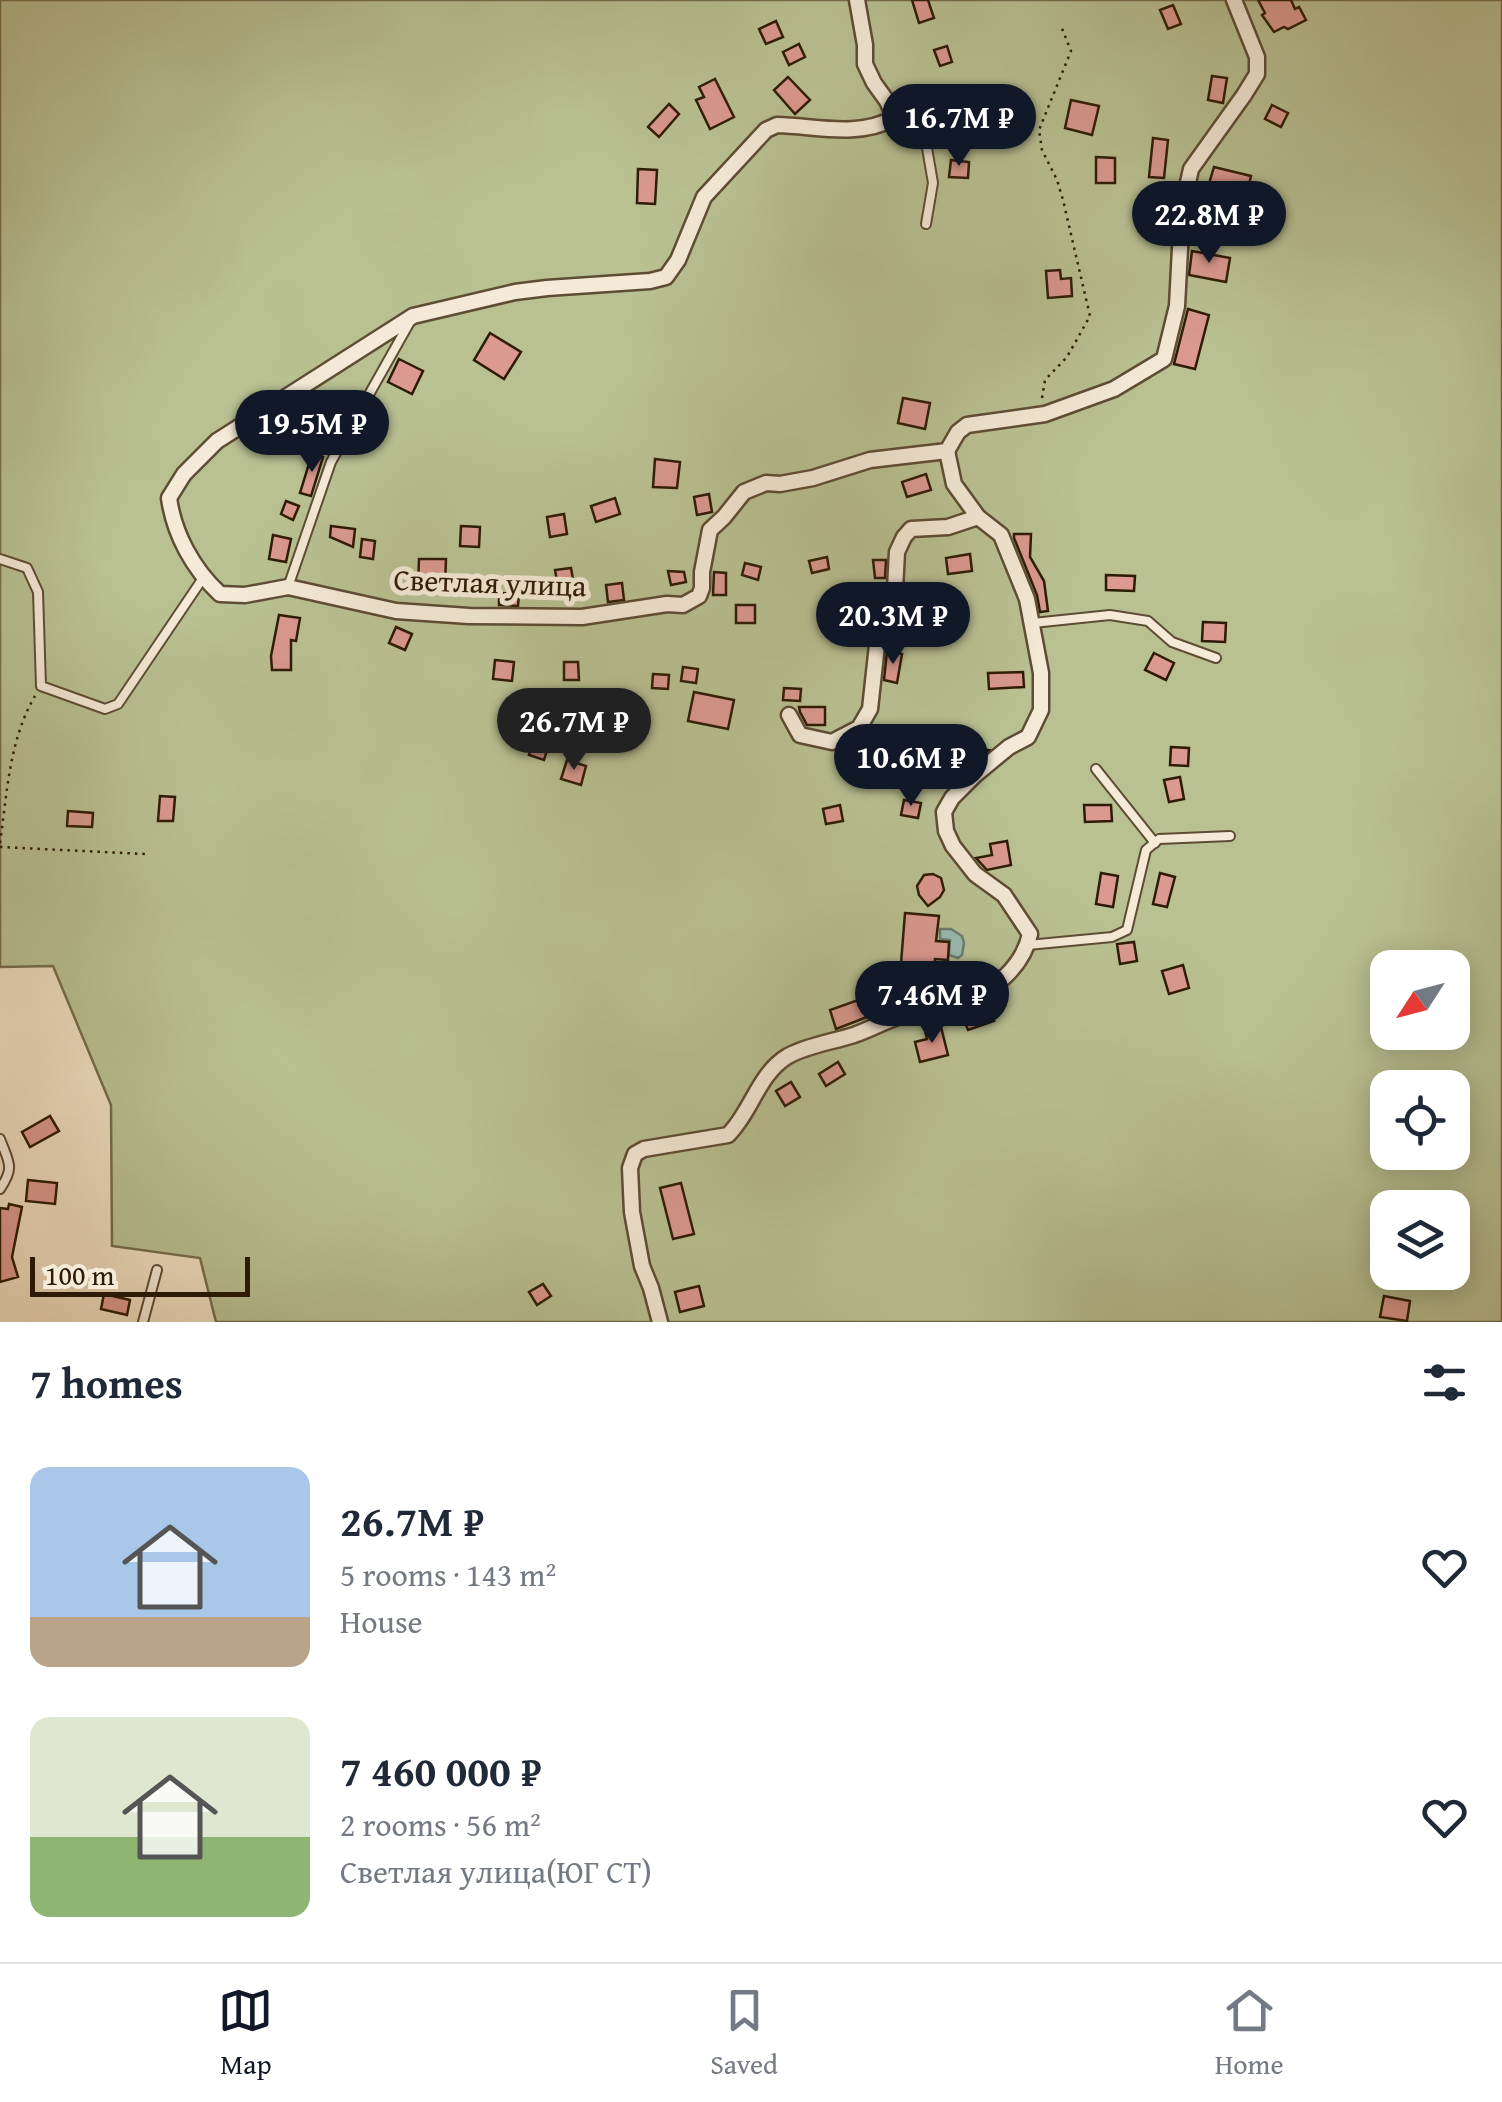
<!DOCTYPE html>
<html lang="en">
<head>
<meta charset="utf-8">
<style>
  body { margin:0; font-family:"Gentium Book Plus",serif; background:#f6f6f7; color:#1f2937; height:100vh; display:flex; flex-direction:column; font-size:38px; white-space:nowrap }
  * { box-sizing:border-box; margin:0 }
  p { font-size:32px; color:#747a83 }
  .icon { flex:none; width:55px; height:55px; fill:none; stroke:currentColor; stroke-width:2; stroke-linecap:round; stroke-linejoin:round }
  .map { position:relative; height:1322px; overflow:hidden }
  .sheet { display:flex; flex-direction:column; background:#fff; flex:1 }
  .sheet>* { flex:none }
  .needle { width:65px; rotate:234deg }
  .fabs { position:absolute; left:1370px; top:950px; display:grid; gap:20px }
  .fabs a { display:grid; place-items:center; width:100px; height:100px; border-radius:20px; background:#fff; box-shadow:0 5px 25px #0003; font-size:50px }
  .scale { position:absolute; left:30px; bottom:25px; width:220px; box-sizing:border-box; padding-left:10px; border:5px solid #2e1b05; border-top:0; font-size:28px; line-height:35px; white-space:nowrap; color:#2e1b05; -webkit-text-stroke:8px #f4ead7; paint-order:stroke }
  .price { position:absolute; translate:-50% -85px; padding:0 22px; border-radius:35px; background:#111827; color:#fff; font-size:32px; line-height:65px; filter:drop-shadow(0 2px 5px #0008) }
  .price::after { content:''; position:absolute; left:50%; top:60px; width:30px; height:22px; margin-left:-15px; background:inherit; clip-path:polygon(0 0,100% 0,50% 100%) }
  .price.on { background:#222; color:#fff }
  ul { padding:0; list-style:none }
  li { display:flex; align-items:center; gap:30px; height:250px; padding:0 30px }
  li span { display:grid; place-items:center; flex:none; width:280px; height:200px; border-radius:20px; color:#555 }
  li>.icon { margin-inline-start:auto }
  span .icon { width:120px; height:120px; fill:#fffc; stroke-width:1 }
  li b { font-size:42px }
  h2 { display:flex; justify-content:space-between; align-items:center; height:120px; padding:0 30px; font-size:42px }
  .dock { display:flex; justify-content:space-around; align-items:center; height:140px; border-top:2px solid #e0e1e3; background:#fff; font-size:28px; color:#747a83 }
  .dock a { display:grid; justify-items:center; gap:5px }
  .dock .on { color:#111827 }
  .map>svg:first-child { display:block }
</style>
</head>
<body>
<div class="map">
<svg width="1502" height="1322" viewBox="0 0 1502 1322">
  <rect width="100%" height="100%" fill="#eedec1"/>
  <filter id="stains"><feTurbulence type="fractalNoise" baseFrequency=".002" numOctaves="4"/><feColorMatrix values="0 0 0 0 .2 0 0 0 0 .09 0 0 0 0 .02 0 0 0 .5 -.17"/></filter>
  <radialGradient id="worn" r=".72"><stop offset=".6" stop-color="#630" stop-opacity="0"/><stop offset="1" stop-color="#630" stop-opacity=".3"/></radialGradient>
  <path fill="#b9c193" stroke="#746e4c" stroke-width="2.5" fill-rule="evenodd" d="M0,0h1502v1322h-1286l-16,-64 -88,-12 -1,-141 -58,-139 -53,1zM1388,968h64v64h-64zM1388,1088h64v64h-64zM1388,1208h64v64h-64z"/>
  <path fill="#99bcb5" stroke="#6e7c6f" stroke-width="2.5" d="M940,929h11l11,7 2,7 -2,12 -4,3 -9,-3 1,-15 -10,-1z"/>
  <g fill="#db998f" stroke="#2e1b05" stroke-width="2.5">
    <path d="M912,0h16l6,18 -15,5z"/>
    <path d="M1258,0h33l4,9 4,-2 7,13 -18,9 -4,-2 -10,5 -12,-17 3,-2z"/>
    <path d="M1173,5l8,19 -13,5 -8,-19z"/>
    <path d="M776,21l7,16 -17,7 -7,-15z"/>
    <path d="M799,44l6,13 -16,8 -6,-13z"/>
    <path d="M947,46l5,16 -12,4 -6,-16z"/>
    <path d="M1212,76l15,2 -4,25 -15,-3z"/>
    <path d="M788,77l22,23 -15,14 -21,-24z"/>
    <path d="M715,79l19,38 -24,12 -14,-29 8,-3 -5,-10z"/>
    <path d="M1071,100l28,6 -7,29 -27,-7z"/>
    <path d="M669,104l10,10 -20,23 -11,-10z"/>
    <path d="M1272,105l16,8 -7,14 -16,-8z"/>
    <path d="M1153,138l15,2 -4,38 -15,-1z"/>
    <path d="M1096,157l19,1v25h-19z"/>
    <path d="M951,160l18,2 -1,16 -19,-1z"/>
    <path d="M1214,167l37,9 -5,21 -11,-3 -4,32 -24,-4 5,-34 -4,-1z"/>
    <path d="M638,169l19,1 -2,34 -18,-1z"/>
    <path d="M1192,251l38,7 -4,24 -37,-7z"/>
    <path d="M1060,270l1,9 10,-1 1,18 -24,2 -2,-27z"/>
    <path d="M1188,309l21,6 -14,54 -21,-5z"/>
    <path d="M490,333l31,19 -17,27 -30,-19z"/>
    <path d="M399,359l24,12 -11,23 -24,-12z"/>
    <path d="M903,398l27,5 -5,26 -27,-6z"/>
    <path d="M312,454l11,3 -12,39 -11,-3z"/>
    <path d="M655,459l25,3 -3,26 -24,-1z"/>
    <path d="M926,474l5,16 -24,7 -5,-15z"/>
    <path d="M709,494l3,18 -15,3 -3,-18z"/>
    <path d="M615,498l5,16 -24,8 -5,-16z"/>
    <path d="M286,501l13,5 -6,14 -12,-6z"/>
    <path d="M564,514l3,20 -17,3 -3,-20z"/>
    <path d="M331,526l24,3 -2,18 -23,-10z"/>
    <path d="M461,526l19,1 -1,20 -19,-1z"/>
    <path d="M1014,534h17l-1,23 14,24 4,30 -8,1 -3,-17 -23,-57z"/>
    <path d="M273,535l18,4 -5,23 -17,-3z"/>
    <path d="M362,539l13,2 -2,18 -13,-2z"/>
    <path d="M970,554l2,17 -24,3 -2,-16z"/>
    <path d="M827,557l2,12 -17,4 -3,-12z"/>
    <path d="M419,559h27l-1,27 -27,-1z"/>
    <path d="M873,560h13l-1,18h-10z"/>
    <path d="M745,563l16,4 -3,13 -16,-5z"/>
    <path d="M571,568l4,22 -16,3 -4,-23z"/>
    <path d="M668,571l16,1 2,10 -15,3z"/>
    <path d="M714,572l12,1v22h-13z"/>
    <path d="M1106,575l29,1 -1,15 -28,-1z"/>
    <path d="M622,583l2,17 -16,2 -2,-17z"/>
    <path d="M916,591l17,1 -1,19 -17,-1z"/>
    <path d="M499,593l20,1 -1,12 -19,-1z"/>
    <rect x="736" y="605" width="19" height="18"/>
    <path d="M279,615l21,3 -4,23 -5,-1v30h-19l-1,-14z"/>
    <path d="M1203,622l23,1 -1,19 -23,-1z"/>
    <path d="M396,627l16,7 -7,16 -16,-7z"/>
    <path d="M887,651l15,3 -5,29 -13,-3z"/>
    <path d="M1154,653l20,10 -8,17 -21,-10z"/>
    <path d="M495,660l19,2 -2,19 -19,-2z"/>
    <path d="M564,662h14l1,18h-15z"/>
    <path d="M683,667l15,2 -2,14 -15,-2z"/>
    <path d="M1023,672l1,15 -35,2 -1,-16z"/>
    <path d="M653,674l16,1 -1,14 -16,-1z"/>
    <path d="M784,688l17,1 -1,12 -17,-1z"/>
    <path d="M694,692l40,8 -6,29 -40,-8z"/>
    <path d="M534,697l2,17 -16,2 -2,-18z"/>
    <path d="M799,707h26v18h-18l-7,-13z"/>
    <path d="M534,737l16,4 -6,19 -15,-5z"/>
    <path d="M958,746l31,4 -23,19 -11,-1z"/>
    <path d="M1171,747l18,1 -1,18 -18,-1z"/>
    <path d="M567,760l19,6 -5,19 -20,-6z"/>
    <path d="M875,761l13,13 -13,12 -13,-13z"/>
    <path d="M1180,777l4,22 -15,3 -5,-22z"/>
    <path d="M160,796l15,1 -2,24h-15z"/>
    <path d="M904,800l17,3 -3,15 -17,-3z"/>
    <path d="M840,805l3,16 -17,3 -3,-15z"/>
    <path d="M1084,805h27l1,16 -27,1z"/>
    <path d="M68,811l25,2 -1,14 -25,-1z"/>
    <path d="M1007,841l4,24 -24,5 -11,-12 16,-3 -2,-11z"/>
    <path d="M1101,873l17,3 -5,31 -17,-3z"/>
    <path d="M1160,873l15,4 -8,30 -14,-3z"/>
    <path d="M933,874l8,4 3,12 -4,7 -12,9 -9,-11 -2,-9 7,-11z"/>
    <path d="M905,913l34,3 -3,25 13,1 -1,18 -13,-1 -2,20 -33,-3z"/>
    <path d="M1134,942l3,19 -17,3 -3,-20z"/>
    <path d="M1183,965l6,23 -20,6 -7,-23z"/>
    <path d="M861,999l6,18 -31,12 -6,-19z"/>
    <path d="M987,1003l7,18 -26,9 -6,-15z"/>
    <path d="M941,1027l7,28 -28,7 -5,-20 12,-3 -2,-8z"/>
    <path d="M838,1062l7,12 -19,12 -7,-12z"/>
    <path d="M791,1082l9,15 -15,9 -9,-15z"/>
    <path d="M50,1116l9,15 -29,16 -8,-15z"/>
    <path d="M28,1180l29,3 -2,21 -29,-3z"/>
    <path d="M681,1183l13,51 -21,5 -13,-51z"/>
    <path d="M9,1204l13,3 -10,50 6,20 -18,5v-74l8,1z"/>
    <path d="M543,1284l8,12 -14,9 -8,-13z"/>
    <path d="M699,1286l5,20 -24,6 -5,-20z"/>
    <path d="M104,1294l26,6 -3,15 -26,-6z"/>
    <path d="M1384,1296l26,5 -3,20 -27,-4z"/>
  </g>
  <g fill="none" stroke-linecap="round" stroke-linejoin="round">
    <defs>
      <g id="lane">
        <path d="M895,118l10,-3 13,11 9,22 6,35 -7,41"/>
        <path d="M0,559l27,9 11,24 3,94 64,23 13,-5 85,-126"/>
        <path d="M288,587l43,-125 80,-142"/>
        <path d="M1033,623l77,-8 38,6 24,21 44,16"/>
        <path d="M1096,769l59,74"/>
        <path d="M1028,945l84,-8 15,-7 19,-80 13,-11 71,-3"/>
        <path d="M0,1139c9,24 15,28 0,50"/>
        <path d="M143,1322l14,-52"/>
      </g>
      <g id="street">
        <path d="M857,0l8,45v19l9,19 13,18 8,17c-38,20 -78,8 -118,7l-11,5 -62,67 -26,63 -12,17 -16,4 -103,7 -32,4 -102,24 -196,125 -33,33 -15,24c5,36 24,71 51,96l25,1 43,-8 108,24 73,5 113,1 85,-13 16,1 16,-9 3,-8v-16l8,-42 14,-13 20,-25 22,-9 14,1 33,-6 57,-18 77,-9 11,-19 9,-7 78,-11 69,-25 50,-30 13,-53 5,-96 9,-41 53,-74 13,-21v-17l-23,-57"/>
        <path d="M789,715l11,20 32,7 27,-14 11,-19 7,-64 9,-19 9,-37 2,-37 7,-15 7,-8 37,-2 30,-10"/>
        <path d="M660,1322l-9,-34 -9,-22 -10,-54 -2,-44 5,-14 9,-5 84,-14c24,-24 30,-61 60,-79 20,-11 44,-14 66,-21 17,-6 33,-15 50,-20 19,-5 42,-5 60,-12 30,-13 59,-36 66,-69l-26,-39 -29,-21 -22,-28 -7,-15 -2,-19 8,-14 23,-23 34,-28 19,-10 13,-27v-37l-14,-74 -26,-64 -23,-18 -24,-33 -7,-33"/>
      </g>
    </defs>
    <use href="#lane" stroke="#5e4c34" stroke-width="12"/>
    <use href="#street" stroke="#5e4c34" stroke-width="19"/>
    <g stroke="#2e1b05" stroke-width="2.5" stroke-dasharray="2.5 5" stroke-linecap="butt">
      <path d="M1042,398l3,-18 22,-23 23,-41 -27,-116 -6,-20 -15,-30 -3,-20 32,-79 -10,-25"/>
      <path d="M0,843c7,-49 9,-103 35,-147"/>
      <path d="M0,847l145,7"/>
    </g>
    <use href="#lane" stroke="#f4ead7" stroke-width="8"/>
    <use href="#street" stroke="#f4ead7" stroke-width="14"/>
  </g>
  <g text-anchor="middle" stroke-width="10" stroke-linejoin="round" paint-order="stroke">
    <g font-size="30" fill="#2e1b05" stroke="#f4ead7">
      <text transform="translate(490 583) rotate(2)" y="10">Светлая улица</text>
    </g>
  </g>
  <rect width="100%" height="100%" filter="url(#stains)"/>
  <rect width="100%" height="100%" fill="url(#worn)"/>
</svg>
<div class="fabs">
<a><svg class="needle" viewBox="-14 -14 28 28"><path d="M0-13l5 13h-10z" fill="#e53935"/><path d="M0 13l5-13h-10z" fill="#747a83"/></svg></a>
<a><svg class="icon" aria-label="locate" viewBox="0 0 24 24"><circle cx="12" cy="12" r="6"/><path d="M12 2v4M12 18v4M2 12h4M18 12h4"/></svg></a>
<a><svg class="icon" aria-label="layers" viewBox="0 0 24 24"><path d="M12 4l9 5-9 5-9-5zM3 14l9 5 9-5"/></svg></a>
</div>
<div class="scale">100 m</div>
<b class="price" style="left:959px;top:169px">16.7M ₽</b>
<b class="price" style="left:1209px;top:266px">22.8M ₽</b>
<b class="price" style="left:312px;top:475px">19.5M ₽</b>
<b class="price" style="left:893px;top:667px">20.3M ₽</b>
<b class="price on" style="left:574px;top:773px">26.7M ₽</b>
<b class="price" style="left:911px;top:809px">10.6M ₽</b>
<b class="price" style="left:932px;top:1046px">7.46M ₽</b>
</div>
<section class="sheet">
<h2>7 homes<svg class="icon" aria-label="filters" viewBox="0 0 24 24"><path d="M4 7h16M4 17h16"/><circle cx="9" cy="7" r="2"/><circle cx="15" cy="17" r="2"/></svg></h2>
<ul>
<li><span style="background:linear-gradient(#a9c7e8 75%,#b9a48a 0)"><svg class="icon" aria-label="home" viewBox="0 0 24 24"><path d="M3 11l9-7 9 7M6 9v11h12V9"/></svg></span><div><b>26.7M ₽</b><p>5 rooms · 143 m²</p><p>House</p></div><svg class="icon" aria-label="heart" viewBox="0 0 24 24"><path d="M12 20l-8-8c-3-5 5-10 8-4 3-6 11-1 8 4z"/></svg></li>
<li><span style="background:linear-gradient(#dfe7d0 60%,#8fb573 0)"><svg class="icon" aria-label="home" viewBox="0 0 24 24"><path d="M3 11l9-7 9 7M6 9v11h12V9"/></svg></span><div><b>7 460 000 ₽</b><p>2 rooms · 56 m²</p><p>Светлая улица(ЮГ СТ)</p></div><svg class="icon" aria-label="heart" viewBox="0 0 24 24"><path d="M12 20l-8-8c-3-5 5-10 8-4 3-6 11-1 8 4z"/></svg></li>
</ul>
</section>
<nav class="dock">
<a class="on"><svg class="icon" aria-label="map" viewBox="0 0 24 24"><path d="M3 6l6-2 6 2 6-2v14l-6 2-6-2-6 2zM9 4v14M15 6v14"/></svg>Map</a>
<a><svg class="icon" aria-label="saved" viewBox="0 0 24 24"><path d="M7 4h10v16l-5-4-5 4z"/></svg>Saved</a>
<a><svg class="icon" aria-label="home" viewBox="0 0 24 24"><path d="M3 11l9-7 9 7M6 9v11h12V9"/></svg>Home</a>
</nav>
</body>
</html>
